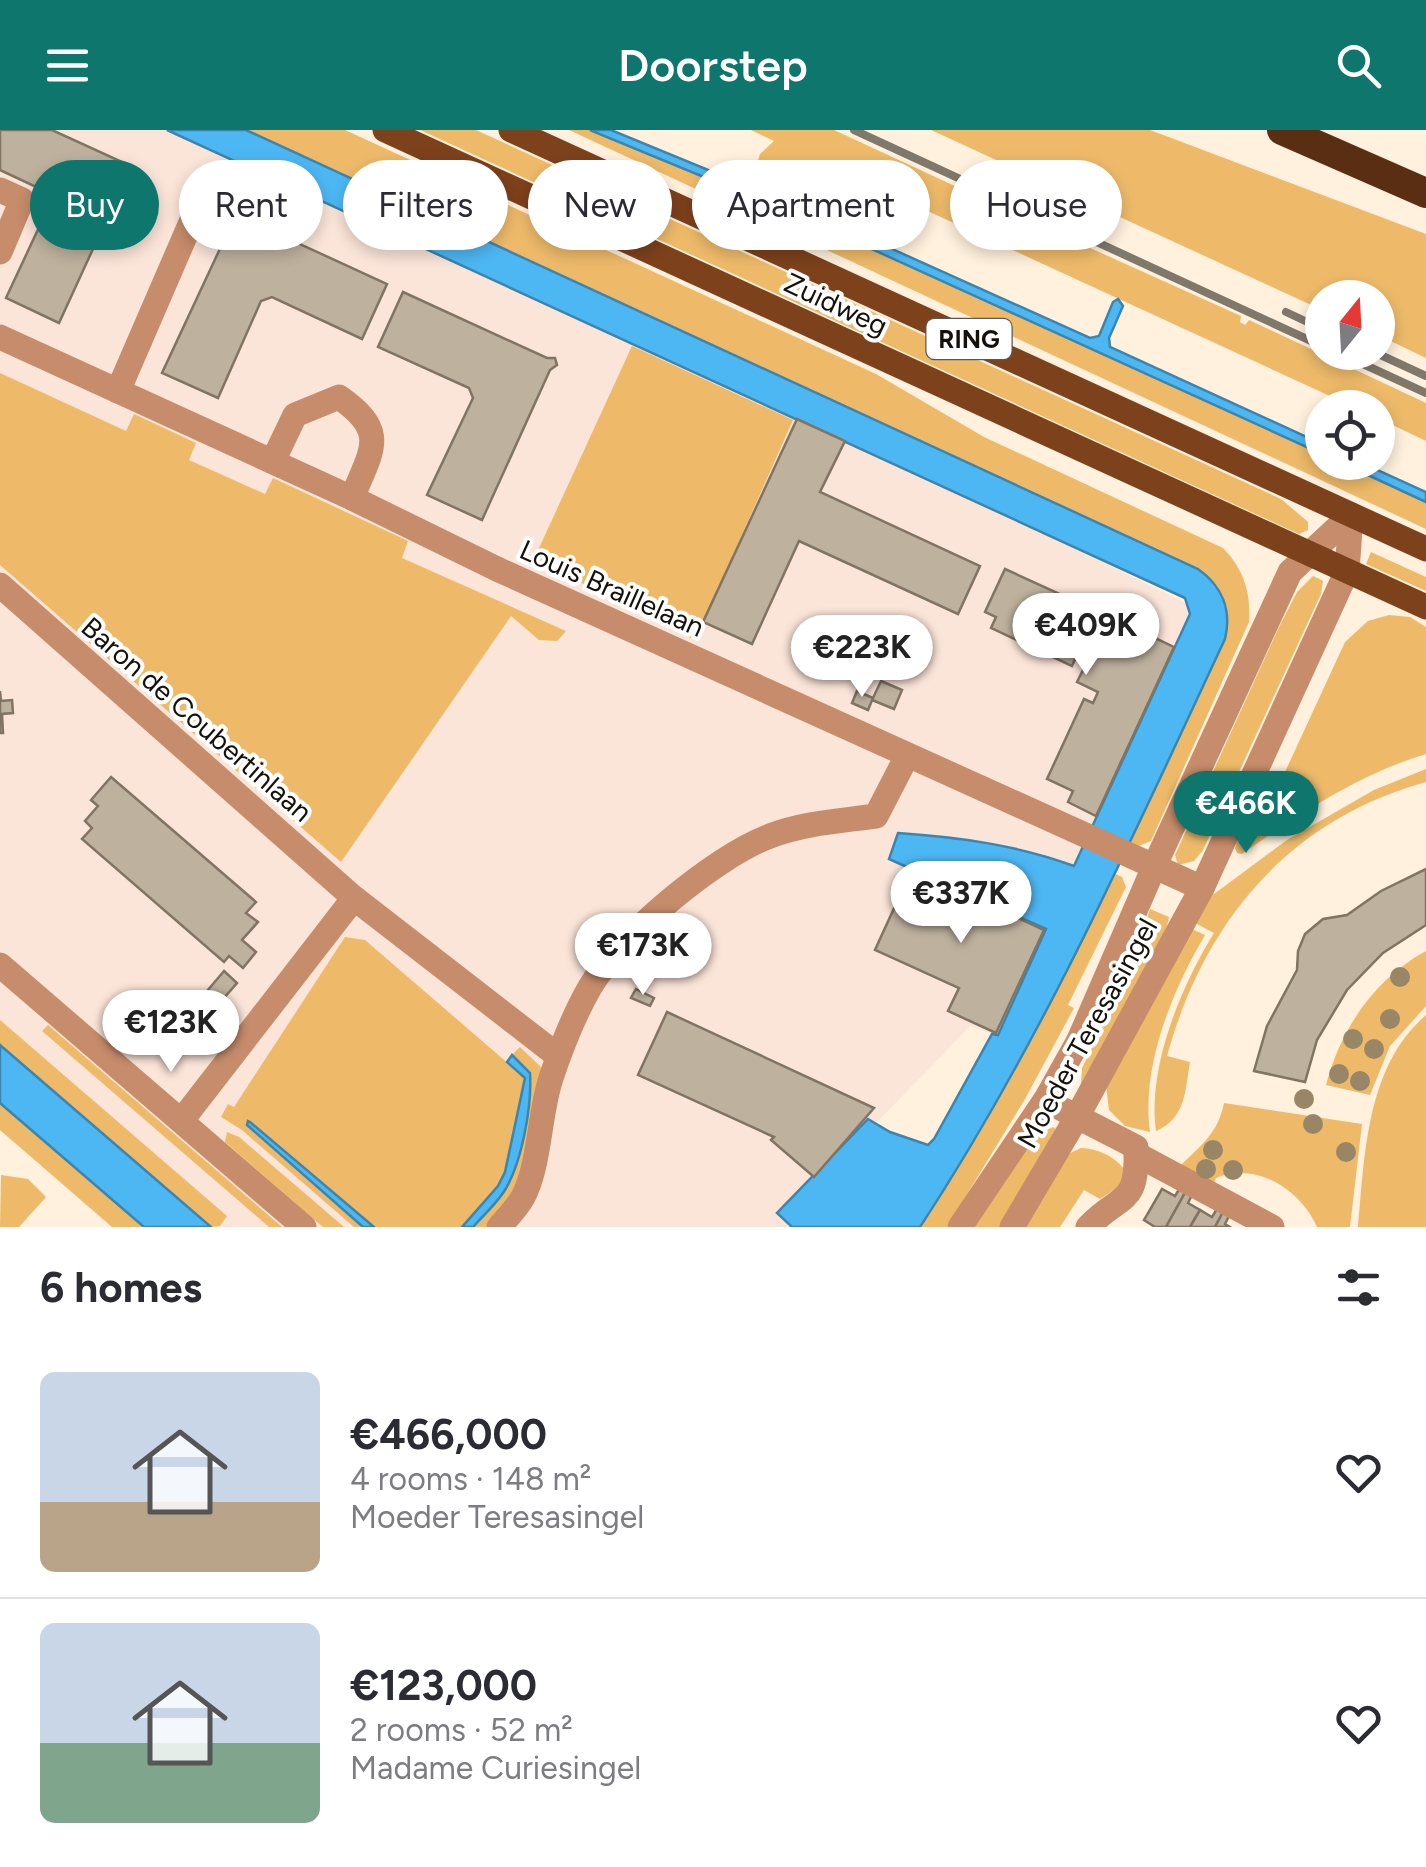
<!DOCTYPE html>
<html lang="en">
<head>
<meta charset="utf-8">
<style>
  body { margin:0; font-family:Figtree,sans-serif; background:#f7f7f7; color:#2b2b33; height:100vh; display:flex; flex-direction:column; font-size:38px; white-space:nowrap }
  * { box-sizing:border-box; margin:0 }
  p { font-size:32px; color:#7c7c81 }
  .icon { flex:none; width:55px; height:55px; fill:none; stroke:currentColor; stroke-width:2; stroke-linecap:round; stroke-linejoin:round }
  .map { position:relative; height:1097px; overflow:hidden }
  .side { display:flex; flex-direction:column; background:#fff; flex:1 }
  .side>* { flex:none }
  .banner { position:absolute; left:30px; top:30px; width:1368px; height:90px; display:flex; gap:20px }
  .needle { width:65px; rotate:18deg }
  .fabs { position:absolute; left:1305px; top:150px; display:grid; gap:20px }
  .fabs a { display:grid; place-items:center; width:90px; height:90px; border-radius:50%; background:#fff; box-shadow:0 5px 15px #0003; font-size:50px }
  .price { position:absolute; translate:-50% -85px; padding:0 22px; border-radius:35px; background:#fff; color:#222; font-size:32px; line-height:65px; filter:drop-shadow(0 2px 5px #0008) }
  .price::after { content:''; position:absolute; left:50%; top:60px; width:30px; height:22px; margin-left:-15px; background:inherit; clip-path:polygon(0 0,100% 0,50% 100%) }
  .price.current { background:#0f766e; color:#fff }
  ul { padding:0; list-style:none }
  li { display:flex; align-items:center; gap:30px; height:250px; padding:0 40px }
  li+li { border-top:2px solid #e1e1e2 }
  li span { display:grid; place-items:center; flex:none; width:280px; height:200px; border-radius:15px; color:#555 }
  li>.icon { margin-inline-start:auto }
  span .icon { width:120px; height:120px; fill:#fffc; stroke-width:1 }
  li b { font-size:42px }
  h2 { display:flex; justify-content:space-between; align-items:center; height:120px; padding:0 40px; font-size:42px }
  .tag { padding:0 35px; border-radius:45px; background:#fff; box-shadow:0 5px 15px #0003; font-size:35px; line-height:90px }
  .tag.current { background:#0f766e; color:#fff }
  header { display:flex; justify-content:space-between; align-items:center; height:130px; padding:0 40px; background:#0f766e; color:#fff; font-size:45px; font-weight:600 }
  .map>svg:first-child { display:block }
</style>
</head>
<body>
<header><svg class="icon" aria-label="menu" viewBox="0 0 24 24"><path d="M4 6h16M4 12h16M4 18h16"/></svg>Doorstep<svg class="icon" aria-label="search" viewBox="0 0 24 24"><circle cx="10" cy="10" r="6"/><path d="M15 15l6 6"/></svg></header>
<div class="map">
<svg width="1426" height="1097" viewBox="0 0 1426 1097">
  <rect width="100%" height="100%" fill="#fff1dd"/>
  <path fill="#fbe4d8" d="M0,0h220l982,481 -201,426 -31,-11 -181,187 15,14h-628l-176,-154z"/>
  <g fill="#eeba6a">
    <path d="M246,0h99l531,244 108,63 239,111c21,22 28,44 26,74l-98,219 -15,6 -6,-3 97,-213 -4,-33 -15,-22z"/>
    <path d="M420,0h56l805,369 27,23v8l-9,4z"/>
    <path d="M569,0h21l218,90 514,234v8c36,1 72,24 104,40v27z"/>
    <path d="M751,0h83l151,70 -1,4 10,8 12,2 2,-3 233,105 -1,6 5,3 4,-5 177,83v38l-48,-23v-10l-24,-1 -485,-223 -4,8 -42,26 -50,-21 -16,-33 3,-10 14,-13z"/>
    <path d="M931,0h219l276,104v124l-48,-23v-37h-56v12z"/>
    <path d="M632,216l161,74 -88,198 -14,20 -157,-79z"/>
    <path d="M0,243l126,58 8,-17 62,29 -7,17 76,34 8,-16 135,63 -6,17 164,73 -9,10 -18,-1 -28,-24 -170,246 -341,-297z"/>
    <path d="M1371,422l55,25v14l-60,-27z"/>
    <path d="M1313,446l10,5 -2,13 -118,256 -9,11 -16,4 -3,-10 104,-228 18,-35z"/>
    <path d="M1389,485l21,2 16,10v127c-67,20 -127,60 -184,100l-5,-1 -2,-5 2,-6 30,-31 78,-169 23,-21z"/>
    <path d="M1426,639v13c-138,38 -222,140 -259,274l23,6c-5,29 -4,56 -34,69 -9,-63 25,-145 58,-198l-19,-10 15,-26 77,-57 87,-50z"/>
    <path d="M1116,744l6,3 4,10 -58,118 6,3 -49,91 -78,128h-27l113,-189z"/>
    <path d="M1150,779l19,8 -3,14 -85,154 1,-17 49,-98z"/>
    <path d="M1192,799l13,6c-33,56 -64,131 -55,197l-25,-6 -16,-16 -3,-25z"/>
    <path d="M345,807l20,3 160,138 -20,95 -7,13 -36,41h-88l-126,-106 -1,4 116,102h-9l-112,-97 -21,-13 7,-13 6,3z"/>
    <path d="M1426,821v55l-36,40 -20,49 -44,-10c15,-56 48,-106 100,-134z"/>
    <path d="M1426,885v212h-68c7,-73 8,-160 68,-212z"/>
    <path d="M0,890l227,196 -7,10 -9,1 -211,-182z"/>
    <path d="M48,895l234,202h-13l-227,-196z"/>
    <path d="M520,917l22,21 -21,113 -35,46h-13l30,-34 27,-120 -18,-18z"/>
    <path d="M0,973l144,124h-32l-112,-97z"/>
    <path d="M1224,973l138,21 -12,103h-33c-16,-37 -61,-66 -101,-49l-3,8 -34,-19c21,-21 39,-33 45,-64z"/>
    <path d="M1053,997l4,3 -55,97h-28l62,-92z"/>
    <path d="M227,1002l12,5 105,90h-21l-98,-85z"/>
    <path d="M1081,1018c17,1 32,7 43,21l-1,15 -23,15 -16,-9 -24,37h-39l45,-72z"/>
    <path d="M1,1045l27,4 18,18 -27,30h-19z"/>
  </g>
  <g fill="#4db7f3" stroke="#3c85ad" stroke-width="2.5">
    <path d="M167,0h79l952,439c24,17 34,41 27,70 -94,201 -183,402 -305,588h-128l-15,-14 91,-94 22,13 38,13 6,-6 58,-105 6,1 48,-106 -157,-70 9,-26c60,4 119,12 176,33l116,-252 -5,-16z"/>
    <path d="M590,0h21l190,78 289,130 9,-2 14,-34 5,-3 5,7 -14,32 1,9 212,97v10l-514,-234z"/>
    <path d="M1342,333h20l64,29v10z"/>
    <path d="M0,915l211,182h-67l-144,-124z"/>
    <path d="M512,925l18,18c2,33 -8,89 -25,117 -8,13 -21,25 -32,37h-11l36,-41 7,-14 20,-94 -18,-16z"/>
    <path d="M248,991l2,1 124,105h-11l-116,-102z"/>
  </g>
  <g fill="#beb19e" stroke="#807463" stroke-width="2.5">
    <path d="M0,0h52l79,36 -72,157 -53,-25 42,-90h-11l-4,-6 2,-6 10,-5 -45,-21z"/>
    <path d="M243,88l144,66 -25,55 -90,-42 -11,4 -43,97 -56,-25 70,-150z"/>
    <path d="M403,162l144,66h8l2,7 -7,5 -68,150 -55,-25 46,-97 -4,-10 -91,-41z"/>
    <path d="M797,289l48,22 -25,51 160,74 -22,48 -159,-73 -47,103 -49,-22z"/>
    <path d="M1005,439l118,54 -1,3 22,10 1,-3 29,14 -78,169 -28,-14 5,-11 -26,-12 37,-80 9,4 5,-11 -21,-10 10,-20 -11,-5 -4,9 -81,-38 5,-11 -11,-5z"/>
    <path d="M881,551l21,9 -8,19 -22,-9z"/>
    <path d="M0,561l1,10 11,-1 1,13 -11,1 1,19h-3z"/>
    <path d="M857,561l16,7 -5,12 -16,-7z"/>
    <path d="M111,647l145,125 -10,11 12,9 -16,18 14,12 -13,16 -14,-12 -5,6 -142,-123 10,-11 -7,-7 13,-15 -7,-6z"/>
    <path d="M912,739l132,61 -48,103 -48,-22 11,-23 -84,-38z"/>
    <path d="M1426,739v56l-43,28 -36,37 -30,50 -12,42 -51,-11 13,-45 30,-56 1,-19 7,-17 18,-15 24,-4 34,-24z"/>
    <path d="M224,841l13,12 -28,32 -13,-11z"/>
    <path d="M636,859l18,9 -4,8 -19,-8z"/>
    <path d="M667,882l207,96 -60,69 -43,-37 3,-3 -136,-62z"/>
    <path d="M1180,1058l6,3 -20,36h-11l-11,-7 18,-31 13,7z"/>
    <path d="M1186,1061l6,4 -4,8 12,7 -10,17h-24z"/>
    <path d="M1217,1079l6,3 -8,15h-25l10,-17 12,7z"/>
    <path d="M1223,1082l6,4 -4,8 5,3h-15z"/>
  </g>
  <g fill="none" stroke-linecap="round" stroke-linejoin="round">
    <g stroke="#c68c6b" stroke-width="25">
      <path d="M0,60l22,10 -22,52"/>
      <path d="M0,207l352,161 145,71 705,319"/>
      <path d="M118,261l87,-201"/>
      <path d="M273,331l22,-46 44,-18c50,35 33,52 13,101"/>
      <path d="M0,455l354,313 204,158"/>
      <path d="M0,835l304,262"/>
      <path d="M1062,979l74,38c2,61 -15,45 -48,80"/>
      <path d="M182,990l172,-222"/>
      <path d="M1136,1024l136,73"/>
      <path d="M499,1097c8,-9 18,-19 24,-30 17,-32 16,-83 28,-119 10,-30 23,-63 39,-91 31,-52 124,-130 180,-151 34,-13 70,-15 106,-20l31,-60"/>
      <path d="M960,1097l86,-128 33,-59 75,-173 136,-295 61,-57"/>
      <path d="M1012,1097l65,-110 125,-229 145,-317 4,-56"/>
    </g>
    <g stroke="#7d411c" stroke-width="25">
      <path d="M385,0l1041,477"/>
      <path d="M511,0l915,419"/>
    </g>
    <path stroke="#5a2e12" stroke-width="30" d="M1282,0l144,63"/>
    <g stroke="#81786c" stroke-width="8">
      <path d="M854,0l468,216"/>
      <path d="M1286,182l36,17"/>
      <path d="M1337,222l89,41"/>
      <path d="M1374,222l52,24"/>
    </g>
  </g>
  <g fill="#998666">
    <circle cx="1400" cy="847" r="10"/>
    <circle cx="1390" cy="889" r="10"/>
    <circle cx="1353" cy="909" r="10"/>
    <circle cx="1374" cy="919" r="10"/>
    <circle cx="1339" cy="944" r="10"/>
    <circle cx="1360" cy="951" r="10"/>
    <circle cx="1304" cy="969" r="10"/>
    <circle cx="1313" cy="994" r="10"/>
    <circle cx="1213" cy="1020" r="10"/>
    <circle cx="1346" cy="1022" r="10"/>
    <circle cx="1206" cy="1039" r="10"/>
    <circle cx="1233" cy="1040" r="10"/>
  </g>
  <g text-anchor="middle" stroke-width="8" stroke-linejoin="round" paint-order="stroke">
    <rect fill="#fff" stroke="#5b5854" stroke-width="2.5" x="926.5" y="189" width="85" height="40" rx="8"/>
    <g font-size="25" font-weight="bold" fill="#15100a">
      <text x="969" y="218">RING</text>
    </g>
    <g font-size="28" fill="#15100a" stroke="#fff">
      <text transform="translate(836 174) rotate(25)" y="10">Zuidweg</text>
      <text transform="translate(612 458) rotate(24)" y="10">Louis Braillelaan</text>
      <text transform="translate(197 589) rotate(41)" y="10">Baron de Coubertinlaan</text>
      <text transform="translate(1087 903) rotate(-61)" y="10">Moeder Teresasingel</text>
    </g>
  </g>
</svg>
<div class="fabs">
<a><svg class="needle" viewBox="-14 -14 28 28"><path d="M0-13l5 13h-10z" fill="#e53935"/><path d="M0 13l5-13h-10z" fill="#7c7c81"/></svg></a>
<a><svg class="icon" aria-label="locate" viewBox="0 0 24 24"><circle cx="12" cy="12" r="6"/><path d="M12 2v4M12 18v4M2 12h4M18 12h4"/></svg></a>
</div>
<b class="price" style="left:1086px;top:548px">€409K</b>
<b class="price" style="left:862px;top:570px">€223K</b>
<b class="price current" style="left:1246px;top:726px">€466K</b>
<b class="price" style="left:961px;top:816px">€337K</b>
<b class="price" style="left:643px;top:868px">€173K</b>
<b class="price" style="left:171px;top:945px">€123K</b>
<div class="banner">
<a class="tag current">Buy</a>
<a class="tag">Rent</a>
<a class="tag">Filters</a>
<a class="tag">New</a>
<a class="tag">Apartment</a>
<a class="tag">House</a>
</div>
</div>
<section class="side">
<h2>6 homes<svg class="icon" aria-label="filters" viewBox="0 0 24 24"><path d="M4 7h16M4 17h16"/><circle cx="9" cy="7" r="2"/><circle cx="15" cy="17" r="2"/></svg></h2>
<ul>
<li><span style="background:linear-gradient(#c9d6e8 65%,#b9a48a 0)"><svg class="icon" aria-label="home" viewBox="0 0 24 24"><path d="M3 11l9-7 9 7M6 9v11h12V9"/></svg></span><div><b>€466,000</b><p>4 rooms · 148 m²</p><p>Moeder Teresasingel</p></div><svg class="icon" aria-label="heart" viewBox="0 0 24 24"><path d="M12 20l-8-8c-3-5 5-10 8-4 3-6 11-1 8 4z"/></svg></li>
<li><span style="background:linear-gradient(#c9d6e8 60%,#7fa58c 0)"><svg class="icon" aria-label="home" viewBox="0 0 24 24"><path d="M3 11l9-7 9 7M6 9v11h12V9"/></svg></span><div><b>€123,000</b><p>2 rooms · 52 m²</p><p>Madame Curiesingel</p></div><svg class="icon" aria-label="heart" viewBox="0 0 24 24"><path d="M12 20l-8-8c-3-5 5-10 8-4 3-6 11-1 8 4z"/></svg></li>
</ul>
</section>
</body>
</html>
